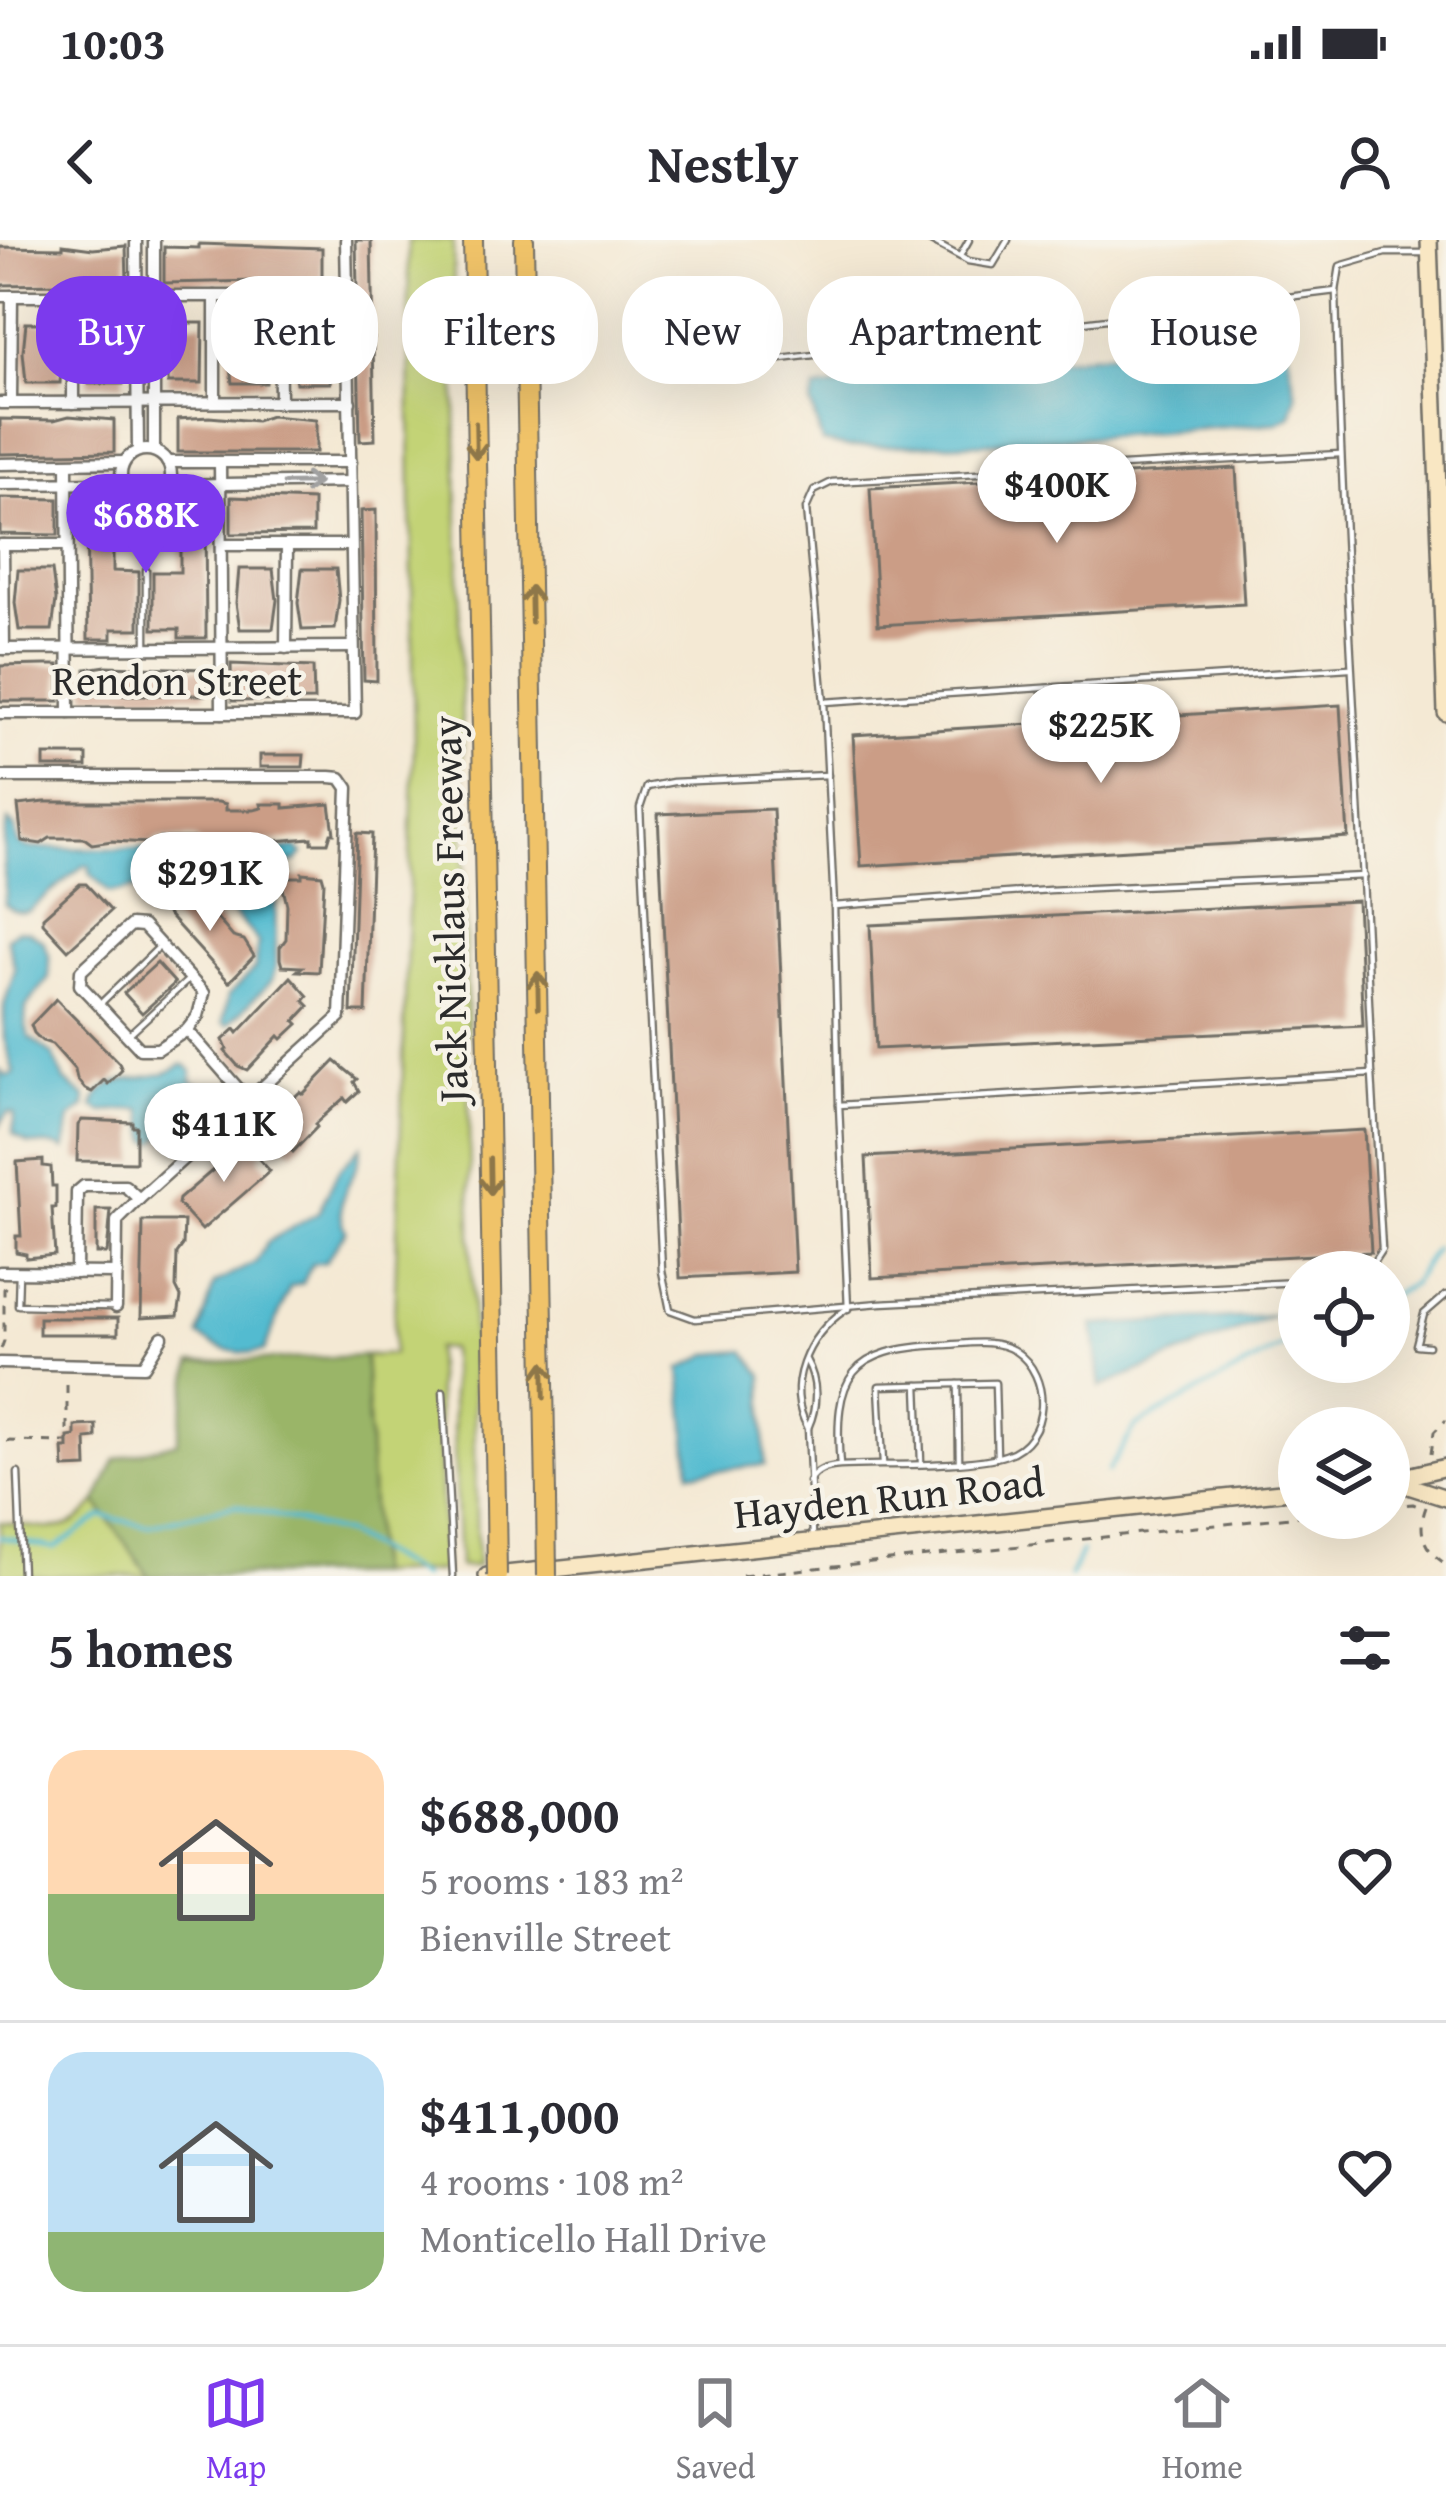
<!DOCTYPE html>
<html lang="en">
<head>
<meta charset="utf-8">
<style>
  body { margin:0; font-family:"Gentium Book Plus",serif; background:#f2f2f3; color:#2b2b33; height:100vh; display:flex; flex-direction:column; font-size:45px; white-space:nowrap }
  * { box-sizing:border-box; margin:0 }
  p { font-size:39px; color:#7c7c81 }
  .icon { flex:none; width:66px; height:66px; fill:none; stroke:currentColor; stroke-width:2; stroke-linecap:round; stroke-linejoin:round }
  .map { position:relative; height:1336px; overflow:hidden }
  .details { display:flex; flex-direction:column; background:#fff; flex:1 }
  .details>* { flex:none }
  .guide { position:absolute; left:36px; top:36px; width:1374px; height:108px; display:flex; gap:24px }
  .buttons { position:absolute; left:1278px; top:1011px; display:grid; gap:24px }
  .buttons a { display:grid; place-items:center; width:132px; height:132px; border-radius:50%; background:#fff; box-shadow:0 12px 48px #0002; font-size:60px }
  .price { position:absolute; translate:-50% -102px; padding:0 27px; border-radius:42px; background:#fff; color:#222; font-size:39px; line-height:78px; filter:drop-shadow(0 3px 6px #0008) }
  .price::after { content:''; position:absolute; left:50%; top:72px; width:36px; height:27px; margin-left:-18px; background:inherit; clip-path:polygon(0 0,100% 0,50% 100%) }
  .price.selected { background:#7c3aed; color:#fff }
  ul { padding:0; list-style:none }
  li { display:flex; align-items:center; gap:36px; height:300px; padding:0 48px }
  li+li { border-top:3px solid #e1e1e2 }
  li span { display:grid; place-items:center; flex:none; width:336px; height:240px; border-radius:36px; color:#555 }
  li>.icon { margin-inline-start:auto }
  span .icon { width:144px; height:144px; fill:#fffc; stroke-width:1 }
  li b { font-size:51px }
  h2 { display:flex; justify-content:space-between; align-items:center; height:144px; padding:0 48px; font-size:51px }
  .tag { padding:0 42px; border-radius:48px; background:#fff; box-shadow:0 12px 48px #0002; font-size:42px; line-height:108px }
  .tag.selected { background:#7c3aed; color:#fff }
  .status { display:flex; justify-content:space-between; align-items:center; height:84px; padding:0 60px; background:#fff; direction:ltr }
  .status svg { height:33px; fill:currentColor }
  header { display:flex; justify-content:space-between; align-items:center; height:156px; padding:0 48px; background:#fff; font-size:54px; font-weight:800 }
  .dock { display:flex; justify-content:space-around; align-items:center; height:168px; border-top:3px solid #e1e1e2; background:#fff; font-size:33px; color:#7c7c81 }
  .dock a { display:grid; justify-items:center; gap:6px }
  .dock .selected { color:#7c3aed }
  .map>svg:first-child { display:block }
</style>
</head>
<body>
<div class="status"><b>10:03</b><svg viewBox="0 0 49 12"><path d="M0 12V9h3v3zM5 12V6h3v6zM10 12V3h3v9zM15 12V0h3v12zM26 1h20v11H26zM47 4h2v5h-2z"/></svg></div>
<header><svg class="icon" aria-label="back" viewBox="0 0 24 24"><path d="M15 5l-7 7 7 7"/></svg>Nestly<svg class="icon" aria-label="person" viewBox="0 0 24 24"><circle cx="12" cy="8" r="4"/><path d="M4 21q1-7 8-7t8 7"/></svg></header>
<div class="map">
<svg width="1446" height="1336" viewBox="0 0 1446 1336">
  <rect width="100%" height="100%" fill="#f7f3e8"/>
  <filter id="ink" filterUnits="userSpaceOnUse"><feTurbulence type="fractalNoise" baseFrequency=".00833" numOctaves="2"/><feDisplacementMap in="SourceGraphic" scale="24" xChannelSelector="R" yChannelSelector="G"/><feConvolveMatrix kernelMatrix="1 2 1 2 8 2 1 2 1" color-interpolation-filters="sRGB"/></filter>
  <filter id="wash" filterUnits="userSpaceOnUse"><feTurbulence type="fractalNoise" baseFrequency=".004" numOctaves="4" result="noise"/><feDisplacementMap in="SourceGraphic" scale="48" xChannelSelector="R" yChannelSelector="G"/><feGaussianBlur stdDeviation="2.7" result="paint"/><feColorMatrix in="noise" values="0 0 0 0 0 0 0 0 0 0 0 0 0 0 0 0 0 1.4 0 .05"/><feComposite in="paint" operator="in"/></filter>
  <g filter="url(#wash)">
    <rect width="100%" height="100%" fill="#f4e9d4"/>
    <g fill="#c3d376" stroke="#777f50" stroke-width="3">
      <path d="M408,0h45l24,1327h-18l-9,-218 -15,-1 9,223 -69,3 -10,-218 28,-2 21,-610z"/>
      <path d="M96,1262l53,74h-149v-54c43,5 67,18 96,-20z"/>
    </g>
    <path fill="#9ab567" stroke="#627049" stroke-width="3" d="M365,1116l10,218 -226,2 -53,-74 20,-43 61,-17 15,-79z"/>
    <g fill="#53bbd0" stroke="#3f737e" stroke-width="3">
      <path d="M1270,94l15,4 11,58 -5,20 -14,7 -250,19 -179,5 -26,-5 -11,-38 4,-15 17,-2z"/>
      <path d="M8,581l6,6 4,16 9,5 156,1 46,4 67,-5 7,6 -6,7 -16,4 -6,10 1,91 -4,14 -44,45 -5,-3 5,-26 27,-28 3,-25c-5,-10 -58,-67 -69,-68 -11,0 -15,10 -25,15 -25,-7 -36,3 -55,2l-19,-19v-7l-6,-1 -55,46c-10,3 -17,0 -24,-7 1,-26 -5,-59 3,-83z"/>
      <path d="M17,690l11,1 15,10 6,14v23l-23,29 -1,16 4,14 24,18 12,26 21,17 -1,9 -15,12 -5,31 -8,-4 -28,-2 -16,-10 1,-20 -6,-2 -8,13v-55l6,6 8,-2 -10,-36v-32l11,-37 -8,-31z"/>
      <path d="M180,825h6l6,6 -1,10 20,9 3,9c-19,16 -42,25 -59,44l-6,-2 -7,-32 -39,3 -10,-5c11,-40 63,-21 87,-42z"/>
      <path d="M361,906c-1,35 -32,46 -15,85l-21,31 -13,2 -9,19 -13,4 -26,64c-22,5 -46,-1 -65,-15l15,-52 42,-22 11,-20 51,-29 20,-42z"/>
      <path d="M1274,1076l-173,71 -8,-62z"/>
      <path d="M745,1111l18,24 2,90 -75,8 -9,-104 28,-15z"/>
    </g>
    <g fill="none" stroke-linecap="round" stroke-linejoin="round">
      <g stroke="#53bbd0" stroke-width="4.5">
        <path d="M1389,1057l22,-12 24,-36"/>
        <path d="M1108,1231l28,-45 163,-89"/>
        <path d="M0,1297l54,11 48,-32 46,10 87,-21 111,29 75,42"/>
        <path d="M1070,1336l11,-24"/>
      </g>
    </g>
    <g id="blocks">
      <g fill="#cb9d86">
        <path d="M356,0h15l4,200 -15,1z"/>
        <path d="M199,4l123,4v33l-27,4 -33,-4 -98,2v-36l35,1z"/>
        <path d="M63,5l30,4 33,-3 1,37 -127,2v-38l63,1z"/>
        <path d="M26,83h34v15h3l-3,45h-34l-3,-31z"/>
        <path d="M123,83l4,27 -4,34h-34l-3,-31 4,-29z"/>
        <path d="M170,83h33l-1,60h-34z"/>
        <path d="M232,83h34l3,27 -3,33h-34l-4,-31z"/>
        <path d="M296,83h33l4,27 -3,33h-34l-4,-30z"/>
        <path d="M69,176l45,4v32l-114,2v-35l54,1z"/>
        <path d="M271,176l45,4v32h-138v-33l31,-2 47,4z"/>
        <path d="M1236,228l8,136 -366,21 -8,-137z"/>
        <path d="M231,257l82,3v33l-82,1z"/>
        <path d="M0,258l58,1v36l-58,-1z"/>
        <path d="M376,270l1,171 -13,-1 -3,-169z"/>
        <path d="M184,276h21l1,122h-27v-9h-26v-57h27v-27h-67v26l26,1v57h-27v10h-24l-2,-122z"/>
        <path d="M239,329h34l4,31 -4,29h-33l-4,-26z"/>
        <path d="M302,329h34l3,31 -4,29 -33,1 -4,-27z"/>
        <path d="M18,330h34l4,30 -4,30h-33l-4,-27z"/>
        <path d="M231,424l82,3 1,33 -82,1z"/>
        <path d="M45,425h14v36h-59v-35z"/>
        <path d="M106,426l99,3v26h-119v-26z"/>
        <path d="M1340,465l8,132 -487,29 -8,-131z"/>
        <rect x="44" y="515" width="43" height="12"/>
        <path d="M260,515h44l-1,12h-43z"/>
        <path d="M45,562h173l8,2v6h28l8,-2 -1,-4h23v4l46,-4 4,29h-3l-3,10h-16v-5l-74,6h-36l-8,-6h-35l-9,5 -38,-2 -20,3 -8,-6h-34l-9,6 -19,-3 -4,-36z"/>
        <path d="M773,569l22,463 -115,6 -22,-464z"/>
        <path d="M357,593l15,1 -6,178h-15z"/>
        <path d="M302,633l20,2 2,7 -5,90 -22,-1 5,-4 -20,-1 -2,-7v-12l6,-8 1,-34 -5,-21 3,-7h17z"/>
        <path d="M80,644h6l25,27 -43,39 -25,-27v-6z"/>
        <path d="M195,648l14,13 2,10 22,26 11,3 10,16 -25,26 -65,-72 14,-14 3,4z"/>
        <path d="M1357,661l6,125 -487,23 -6,-124z"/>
        <path d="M157,723l18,20 -33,30 -18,-20z"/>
        <path d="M291,737l17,19 -4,5 5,5 -14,15 3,3 -16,15 -3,-3 -32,34 -9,-4 -13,-15 2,-2 -4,-9 12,-11 3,4z"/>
        <path d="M56,759l63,64 3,7 -14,14 -4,-4 -12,12 -7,-3 -8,-10 -2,-9 -23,-26 -10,-3 -8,-8 -3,-8z"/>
        <path d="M335,821l22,18 -3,3 5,9 -12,11 -3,-4 -29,26 2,3 -24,25 -19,-18 4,-4 -5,-6 13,-15 -2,-2 16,-15 3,2z"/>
        <path d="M82,880l50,2v4h4v36l-59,-1 1,-36z"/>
        <path d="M1364,890l7,122 -499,26 -6,-121z"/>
        <path d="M248,900l14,14 -4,4 12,13 -68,59 -24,-26 1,-5z"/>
        <path d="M43,920v6l8,1 1,19h4v22h-4l3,47 -29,3v-4l-10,-2v-16h5l-4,-74z"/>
        <path d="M96,970h15l-4,43h-11z"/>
        <path d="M143,981h41l-1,24 -6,8 -1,34 5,10 -3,19 -37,2z"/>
        <rect x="39" y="1078" width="79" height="16"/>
        <path d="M96,1185v13l-10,1 1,28 -23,1 -1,-20h5v-11l7,-1v-10z"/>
      </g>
    </g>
  </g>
  <g filter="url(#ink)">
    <use href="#blocks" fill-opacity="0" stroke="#716e66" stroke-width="3"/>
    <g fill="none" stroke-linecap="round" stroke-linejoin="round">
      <defs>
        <g id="lane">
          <path d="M929,0l39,21 25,4 15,-25"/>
          <path d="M960,16l9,-16"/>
          <path d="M1336,51c6,262 26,522 36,783"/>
          <path d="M683,131l653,-80 4,-25 45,-13h37"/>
          <path d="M146,330v77"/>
          <path d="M824,462l-18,-193 8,-18 18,-9 508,-28"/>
          <path d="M828,535l-155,7 -26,5 -7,21 22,463 8,39 25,9 185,-16 419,-21"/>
          <path d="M834,666l-10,-204 525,-34"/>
          <path d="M100,764l61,-59"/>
          <path d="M129,794l58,-53"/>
          <path d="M839,865l-5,-199 215,-16 315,-14"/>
          <path d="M19,1032l-1,33 93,2"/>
          <path d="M848,1069l-9,-204 533,-31 10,175 -15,23"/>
          <path d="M1428,1106l-12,-1 8,-31 22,-19"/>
          <path d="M806,1120c12,21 12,46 2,68l5,107"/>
          <path d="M958,1144l1,76"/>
          <path d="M918,1145l3,77"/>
          <path d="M443,1151l10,185"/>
          <path d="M808,1188c-24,-42 -1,-92 37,-118"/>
          <path d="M883,1224l-4,-78 116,-3 2,74"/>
          <path d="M18,1233l4,103"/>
          <path d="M809,1242c7,-12 17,-15 31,-16 42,-2 130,1 166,-11 45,-15 46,-80 9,-104 -21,-13 -48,-7 -72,-6 -93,4 -110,29 -103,121"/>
        </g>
        <g id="street">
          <path d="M136,0l2,211"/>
          <path d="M279,55l1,108"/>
          <path d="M0,56h349"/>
          <path d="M11,162l1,-106"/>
          <path d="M215,162v-106"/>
          <path d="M0,163l350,-1"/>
          <path d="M73,163v-107"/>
          <circle cx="146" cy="235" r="25"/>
          <path d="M154,211v-211"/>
          <path d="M167,222h184"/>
          <path d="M220,222l2,251"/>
          <path d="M0,224l124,-2"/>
          <path d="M67,224l2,249"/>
          <path d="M0,244l123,-1"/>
          <path d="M169,245l182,-3"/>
          <path d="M0,305h67"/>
          <path d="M3,305l1,104"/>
          <path d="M222,305h129"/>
          <path d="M286,408l1,-103"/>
          <path d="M0,409l352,-2"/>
          <path d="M0,473h355l-9,-473"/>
          <path d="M0,537h330l11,1 7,10 -8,229 -201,182 -14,-13h-41l-7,6 -1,81"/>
          <path d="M187,790l11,-14 6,-23 -61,-67 -12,-1 -50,46 -1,14 60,64h18l29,-19 62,71"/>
          <path d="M0,1032l117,1"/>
          <path d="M116,1067l1,-86 22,-22"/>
          <path d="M0,1123l144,3 18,-29"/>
        </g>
        <g id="secondary">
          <path d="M1429,0l17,473"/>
          <path d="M1396,1239l50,-12"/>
          <path d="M1390,1240l56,18"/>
          <path d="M487,1336l812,-86"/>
        </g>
        <g id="highway">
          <path d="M473,0l23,1264"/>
          <path d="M524,0l22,1257"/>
        </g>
      </defs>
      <use href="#lane" stroke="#716e66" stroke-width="9"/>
      <use href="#street" stroke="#716e66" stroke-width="15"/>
      <use href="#secondary" stroke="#716e66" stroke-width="20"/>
      <use href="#highway" stroke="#716e66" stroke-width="22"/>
      <g stroke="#716e66" stroke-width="3" stroke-dasharray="9 9" stroke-linecap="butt">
        <path d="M1,1109l3,-8v-52l4,-6"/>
        <path d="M7,1201l60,1v-64"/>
        <path d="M1431,1214l3,-22 12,-12"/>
        <path d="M1389,1266l24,-2 10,4"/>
        <path d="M1426,1267c-9,24 -3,43 20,57"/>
        <path d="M742,1336l557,-60"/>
      </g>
      <use href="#lane" stroke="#fff" stroke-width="4.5"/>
      <use href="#street" stroke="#fff" stroke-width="10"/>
      <use href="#secondary" stroke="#f9e7c3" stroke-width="15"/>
      <use href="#highway" stroke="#f0c369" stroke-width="18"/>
      <defs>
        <g id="highway-bridge">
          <path d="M546,1257l1,79"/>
          <path d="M496,1264l1,72"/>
        </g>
      </defs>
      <use href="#highway-bridge" stroke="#716e66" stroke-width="22" stroke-linecap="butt"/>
      <use href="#highway-bridge" stroke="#f0c369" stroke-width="18"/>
    </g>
    <defs><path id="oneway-shaft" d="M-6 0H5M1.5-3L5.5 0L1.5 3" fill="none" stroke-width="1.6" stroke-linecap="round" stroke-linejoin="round" transform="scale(3)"/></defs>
    <g stroke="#8e774a">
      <use href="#oneway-shaft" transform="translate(476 201) rotate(89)"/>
      <use href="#oneway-shaft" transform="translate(531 364) rotate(-91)"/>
      <use href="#oneway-shaft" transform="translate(538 750) rotate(-91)"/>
      <use href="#oneway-shaft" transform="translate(490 936) rotate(89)"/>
      <use href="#oneway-shaft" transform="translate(544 1140) rotate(-91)"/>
    </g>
    <use stroke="#a0a0a0" href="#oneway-shaft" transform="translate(302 243) rotate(-1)"/>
  </g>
  <g text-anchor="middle" stroke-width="9" stroke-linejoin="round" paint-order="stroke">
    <g font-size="42" fill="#2b2b2b" stroke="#f7f3e8">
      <text x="177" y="455">Rendon Street</text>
      <text transform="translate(449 669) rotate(-91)" y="15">Jack Nicklaus Freeway</text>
      <text transform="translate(889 1257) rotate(-6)" y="15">Hayden Run Road</text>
    </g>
  </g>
</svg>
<div class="buttons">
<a><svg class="icon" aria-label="locate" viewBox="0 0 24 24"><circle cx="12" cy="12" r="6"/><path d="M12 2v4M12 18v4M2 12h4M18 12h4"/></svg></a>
<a><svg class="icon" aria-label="layers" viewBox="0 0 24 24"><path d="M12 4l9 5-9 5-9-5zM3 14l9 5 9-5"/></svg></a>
</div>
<b class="price" style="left:1057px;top:306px">$400K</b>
<b class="price selected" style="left:146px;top:336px">$688K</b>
<b class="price" style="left:1101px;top:546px">$225K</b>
<b class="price" style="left:210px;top:694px">$291K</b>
<b class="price" style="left:224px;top:945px">$411K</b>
<div class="guide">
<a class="tag selected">Buy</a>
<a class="tag">Rent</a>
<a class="tag">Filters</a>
<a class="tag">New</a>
<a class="tag">Apartment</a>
<a class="tag">House</a>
</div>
</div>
<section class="details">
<h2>5 homes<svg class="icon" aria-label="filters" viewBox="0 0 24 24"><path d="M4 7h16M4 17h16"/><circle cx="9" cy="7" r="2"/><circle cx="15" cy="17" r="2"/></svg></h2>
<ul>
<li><span style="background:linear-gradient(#ffd9b3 60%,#8fb573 0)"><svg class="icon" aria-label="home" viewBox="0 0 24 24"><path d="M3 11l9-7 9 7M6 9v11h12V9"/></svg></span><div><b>$688,000</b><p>5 rooms · 183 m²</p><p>Bienville Street</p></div><svg class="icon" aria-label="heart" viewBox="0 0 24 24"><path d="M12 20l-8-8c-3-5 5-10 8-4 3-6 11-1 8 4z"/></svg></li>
<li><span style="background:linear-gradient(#bfe0f5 75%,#8fb573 0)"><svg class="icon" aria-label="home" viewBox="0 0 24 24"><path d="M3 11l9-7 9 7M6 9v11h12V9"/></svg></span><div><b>$411,000</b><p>4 rooms · 108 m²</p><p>Monticello Hall Drive</p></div><svg class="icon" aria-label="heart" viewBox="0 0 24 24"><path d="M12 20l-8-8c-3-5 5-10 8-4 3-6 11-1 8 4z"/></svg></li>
</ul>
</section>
<nav class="dock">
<a class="selected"><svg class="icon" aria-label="map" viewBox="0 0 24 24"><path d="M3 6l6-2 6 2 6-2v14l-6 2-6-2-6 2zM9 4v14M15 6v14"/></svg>Map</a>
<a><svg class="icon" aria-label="saved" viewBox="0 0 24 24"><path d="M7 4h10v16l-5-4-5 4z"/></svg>Saved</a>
<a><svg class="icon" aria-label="home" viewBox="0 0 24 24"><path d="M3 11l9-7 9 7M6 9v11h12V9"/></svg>Home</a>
</nav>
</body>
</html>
